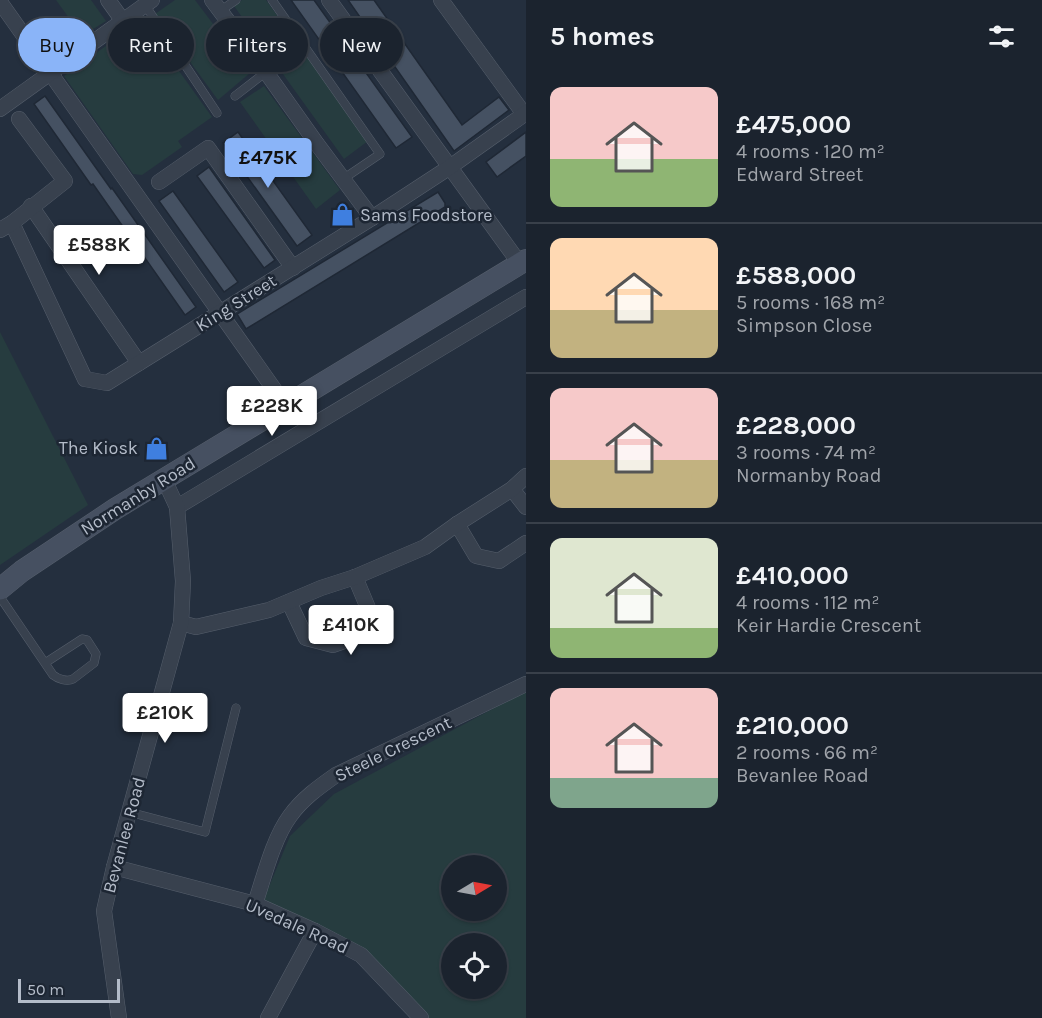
<!DOCTYPE html>
<html lang="en">
<head>
<meta charset="utf-8">
<style>
  body { margin:0; font-family:Karla,sans-serif; background:#242b36; color:#f1f3f6; height:100vh; display:flex; flex-direction:column; font-size:22px; white-space:nowrap }
  * { box-sizing:border-box; margin:0 }
  p { font-size:20px; color:#a0a4aa }
  .icon { flex:none; width:33px; height:33px; fill:none; stroke:currentColor; stroke-width:2; stroke-linecap:round; stroke-linejoin:round }
  .map { position:relative; flex:1; overflow:hidden }
  .sheet { display:flex; flex-direction:column; background:#1b232e; width:516px }
  .sheet>* { flex:none }
  .hud { position:absolute; left:18px; top:18px; width:417px; height:54px; display:flex; gap:12px }
  .needle { width:39px; rotate:80deg }
  .controls { position:absolute; left:441px; top:855px; display:grid; gap:12px }
  .controls a { display:grid; place-items:center; width:66px; height:66px; border-radius:50%; background:#1b232e; box-shadow:0 2px 4px #0004,0 0 0 2px #39404a; font-size:30px }
  .scale { position:absolute; left:18px; bottom:15px; width:102px; box-sizing:border-box; padding-left:6px; border:3px solid #b4bcc9; border-top:0; font-size:16px; line-height:21px; white-space:nowrap; color:#b4bcc9; -webkit-text-stroke:4px #1d2633; paint-order:stroke }
  .price { position:absolute; translate:-50% -51px; padding:0 14px; border-radius:6px; background:#fff; color:#222; font-size:20px; line-height:39px; filter:drop-shadow(0 2px 3px #0008) }
  .price::after { content:''; position:absolute; left:50%; top:36px; width:18px; height:14px; margin-left:-9px; background:inherit; clip-path:polygon(0 0,100% 0,50% 100%) }
  .price.current { background:#8ab4f8; color:#111 }
  ul { padding:0; list-style:none }
  li { display:flex; align-items:center; gap:18px; height:150px; padding:0 24px }
  li+li { border-top:2px solid #39404a }
  li span { display:grid; place-items:center; flex:none; width:168px; height:120px; border-radius:12px; color:#555 }
  li>.icon { margin-inline-start:auto }
  span .icon { width:72px; height:72px; fill:#fffc; stroke-width:1 }
  li b { font-size:26px }
  h2 { display:flex; justify-content:space-between; align-items:center; height:72px; padding:0 24px; font-size:26px }
  .pill { padding:0 21px; border-radius:27px; background:#1b232e; box-shadow:0 2px 4px #0004,0 0 0 2px #39404a; font-size:21px; line-height:54px }
  .pill.current { background:#8ab4f8; color:#111 }
  main { display:flex; flex:1; min-height:0 }
  .map>svg:first-child { display:block }
</style>
</head>
<body>
<main>
<div class="map">
<svg width="526" height="1018" viewBox="0 0 526 1018">
  <rect width="100%" height="100%" fill="#242f3e"/>
  <g fill="#263c3f" fill-rule="evenodd">
    <path d="M56,0h35l15,21 -24,15z"/>
    <path d="M175,0h20l55,73 -32,27 -63,-86z"/>
    <path d="M242,0h24l102,141 -24,18 -110,-153z"/>
    <path d="M138,23l8,2 66,92 -34,24 4,6 -40,28 -9,-1 -69,-98z"/>
    <path d="M264,86l76,104 -24,19 -76,-107z"/>
    <path d="M0,332l88,173 -88,60z"/>
    <path d="M526,691v327h-101l-66,-69 -98,-43 29,-70 44,-42zM452,866h44v44h-44zM452,944h44v44h-44z"/>
  </g>
  <g fill="#455162" stroke="#1f2835" stroke-width="1.5">
    <path d="M291,0h23l98,137 -16,11z"/>
    <path d="M348,0h26l88,125 37,-28 10,13 -55,41z"/>
    <path d="M45,96l66,93 1,-1 84,119 -11,8 -92,-131 -2,1 -57,-81z"/>
    <path d="M238,132l74,103 -15,11 -74,-103z"/>
    <path d="M526,132v24l-29,21 -11,-15z"/>
    <path d="M209,167l66,93 -11,8 -67,-92z"/>
    <path d="M173,191l65,91 -14,10 -65,-91z"/>
    <path d="M438,192l7,11v4l-199,122 -9,-15z"/>
  </g>
  <g fill="none" stroke-linecap="round" stroke-linejoin="round">
    <defs>
      <g id="lane">
        <path d="M272,0l108,154 -37,25"/>
        <path d="M145,5l72,108"/>
        <path d="M220,11l16,-11"/>
        <path d="M235,96l31,-24"/>
        <path d="M0,597l53,78c5,4 14,7 20,4l21,-16 2,-9 -9,-14 -5,-1 -37,24"/>
        <path d="M129,812l76,20 31,-124"/>
      </g>
      <g id="street">
        <path d="M108,0l15,21"/>
        <path d="M212,0l54,72 51,72 55,74"/>
        <path d="M329,0l191,264"/>
        <path d="M441,0l83,114"/>
        <path d="M0,2l286,404"/>
        <path d="M0,109l152,-109"/>
        <path d="M159,182l49,-34 85,120"/>
        <path d="M31,206l108,157"/>
        <path d="M12,223l73,156 22,4 265,-165 78,-51 76,-54"/>
        <path d="M0,230l12,-7 53,-42 -46,-62"/>
        <path d="M512,489l14,18"/>
        <path d="M177,507l349,-210"/>
        <path d="M457,524l19,32 23,5 27,-18"/>
        <path d="M289,602l17,36 27,7 29,-10 6,-27 -13,-31"/>
        <path d="M181,623l15,4 73,-17 52,-22 34,-11 70,-30 32,-23 55,-35 14,-13"/>
        <path d="M114,867l141,37 60,27 46,24 60,63"/>
        <path d="M255,904c9,-27 18,-65 35,-88 12,-17 29,-29 46,-41l190,-91"/>
        <path d="M119,1018l-15,-107 10,-44 67,-244 2,-42 -6,-74 -13,-28"/>
        <path d="M268,1018l47,-87"/>
      </g>
      <path id="secondary" d="M0,589l22,-18 93,-62 411,-249"/>
    </defs>
    <use href="#lane" stroke="#565f6c" stroke-width="9"/>
    <use href="#street" stroke="#565f6c" stroke-width="16"/>
    <use href="#secondary" stroke="#565f6c" stroke-width="22"/>
    <use href="#lane" stroke="#38414e" stroke-width="8"/>
    <use href="#street" stroke="#38414e" stroke-width="15"/>
    <use href="#secondary" stroke="#465061" stroke-width="21"/>
  </g>
  <defs>
    <symbol id="shop-bare" viewBox="-9 -9 18 18"><path d="M-5-2.5h2.3a2.7 3.5 0 0 1 5.4 0H5L5.5 6h-11ZM-1.5-2.5h3a1.5 2.3 0 0 0-3 0Z" fill="#3f7fe0" stroke="#1d2633" stroke-width="2.5" paint-order="stroke"/></symbol>
  </defs>
  <g fill-rule="evenodd">
    <use href="#shop-bare" x="326" y="198" width="33" height="33"/>
    <use href="#shop-bare" x="140" y="432" width="33" height="33"/>
  </g>
  <g text-anchor="middle" stroke-width="5" stroke-linejoin="round" paint-order="stroke">
    <g font-size="18" fill="#b4bcc9" stroke="#1d2633" text-anchor="start">
      <text x="360" y="221">Sams Foodstore</text>
      <text x="138" y="454" text-anchor="end">The Kiosk</text>
    </g>
    <g font-size="18" fill="#b4bcc9" stroke="#1d2633">
      <text transform="translate(236 303) rotate(-32)" y="6">King Street</text>
      <text transform="translate(138 496) rotate(-32)" y="6">Normanby Road</text>
      <text transform="translate(393 749) rotate(-26)" y="6">Steele Crescent</text>
      <text transform="translate(124 835) rotate(-75)" y="6">Bevanlee Road</text>
      <text transform="translate(297 926) rotate(24)" y="6">Uvedale Road</text>
    </g>
  </g>
</svg>
<div class="controls">
<a><svg class="needle" viewBox="-14 -14 28 28"><path d="M0-13l5 13h-10z" fill="#e53935"/><path d="M0 13l5-13h-10z" fill="#a0a4aa"/></svg></a>
<a><svg class="icon" aria-label="locate" viewBox="0 0 24 24"><circle cx="12" cy="12" r="6"/><path d="M12 2v4M12 18v4M2 12h4M18 12h4"/></svg></a>
</div>
<div class="scale">50 m</div>
<b class="price current" style="left:268px;top:189px">£475K</b>
<b class="price" style="left:99px;top:276px">£588K</b>
<b class="price" style="left:272px;top:437px">£228K</b>
<b class="price" style="left:351px;top:656px">£410K</b>
<b class="price" style="left:165px;top:744px">£210K</b>
<div class="hud">
<a class="pill current">Buy</a>
<a class="pill">Rent</a>
<a class="pill">Filters</a>
<a class="pill">New</a>
</div>
</div>
<section class="sheet">
<h2>5 homes<svg class="icon" aria-label="filters" viewBox="0 0 24 24"><path d="M4 7h16M4 17h16"/><circle cx="9" cy="7" r="2"/><circle cx="15" cy="17" r="2"/></svg></h2>
<ul>
<li><span style="background:linear-gradient(#f6c9c9 60%,#8fb573 0)"><svg class="icon" aria-label="home" viewBox="0 0 24 24"><path d="M3 11l9-7 9 7M6 9v11h12V9"/></svg></span><div><b>£475,000</b><p>4 rooms · 120 m²</p><p>Edward Street</p></div></li>
<li><span style="background:linear-gradient(#ffd9b3 60%,#c2b280 0)"><svg class="icon" aria-label="home" viewBox="0 0 24 24"><path d="M3 11l9-7 9 7M6 9v11h12V9"/></svg></span><div><b>£588,000</b><p>5 rooms · 168 m²</p><p>Simpson Close</p></div></li>
<li><span style="background:linear-gradient(#f6c9c9 60%,#c2b280 0)"><svg class="icon" aria-label="home" viewBox="0 0 24 24"><path d="M3 11l9-7 9 7M6 9v11h12V9"/></svg></span><div><b>£228,000</b><p>3 rooms · 74 m²</p><p>Normanby Road</p></div></li>
<li><span style="background:linear-gradient(#dfe7d0 75%,#8fb573 0)"><svg class="icon" aria-label="home" viewBox="0 0 24 24"><path d="M3 11l9-7 9 7M6 9v11h12V9"/></svg></span><div><b>£410,000</b><p>4 rooms · 112 m²</p><p>Keir Hardie Crescent</p></div></li>
<li><span style="background:linear-gradient(#f6c9c9 75%,#7fa58c 0)"><svg class="icon" aria-label="home" viewBox="0 0 24 24"><path d="M3 11l9-7 9 7M6 9v11h12V9"/></svg></span><div><b>£210,000</b><p>2 rooms · 66 m²</p><p>Bevanlee Road</p></div></li>
</ul>
</section>
</main>
</body>
</html>
